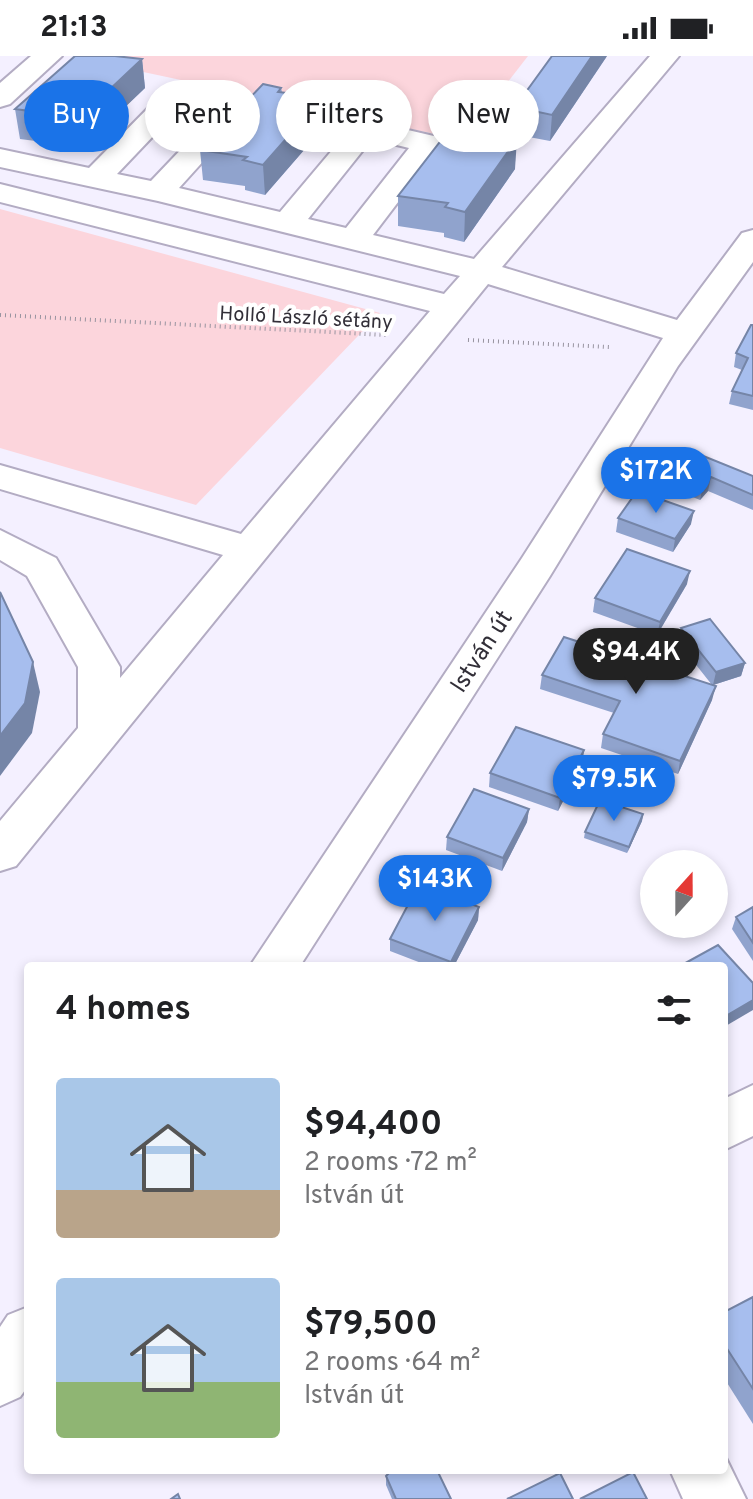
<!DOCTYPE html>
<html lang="en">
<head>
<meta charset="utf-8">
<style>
  body { margin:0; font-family:Overpass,sans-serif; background:#f2f2f2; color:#202124; height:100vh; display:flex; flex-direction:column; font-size:30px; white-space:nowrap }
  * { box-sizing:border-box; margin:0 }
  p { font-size:26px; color:#757577 }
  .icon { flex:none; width:44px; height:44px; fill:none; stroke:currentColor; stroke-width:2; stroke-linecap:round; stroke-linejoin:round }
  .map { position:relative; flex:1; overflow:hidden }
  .drawer { position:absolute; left:24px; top:906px; width:704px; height:512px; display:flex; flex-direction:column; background:#fff; border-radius:8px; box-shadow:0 4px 12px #0003 }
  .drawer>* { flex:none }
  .guide { position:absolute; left:24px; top:24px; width:706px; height:72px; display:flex; gap:16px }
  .needle { width:52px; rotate:21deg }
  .controls { position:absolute; left:640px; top:794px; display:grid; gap:16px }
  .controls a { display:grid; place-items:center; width:88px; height:88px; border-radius:50%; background:#fff; box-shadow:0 4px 12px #0003; font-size:40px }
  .price { position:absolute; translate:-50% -68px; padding:0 18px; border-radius:28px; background:#1a73e8; color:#fff; font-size:26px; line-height:52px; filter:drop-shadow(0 2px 4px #0008) }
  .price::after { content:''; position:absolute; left:50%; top:48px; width:24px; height:18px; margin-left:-12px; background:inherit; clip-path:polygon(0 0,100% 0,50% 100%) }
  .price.active { background:#222; color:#fff }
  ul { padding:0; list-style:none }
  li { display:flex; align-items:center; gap:24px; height:200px; padding:0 32px }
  li span { display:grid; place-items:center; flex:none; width:224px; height:160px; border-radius:8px; color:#555 }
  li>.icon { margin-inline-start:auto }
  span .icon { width:96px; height:96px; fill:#fffc; stroke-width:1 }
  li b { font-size:34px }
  h2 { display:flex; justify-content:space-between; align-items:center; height:96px; padding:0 32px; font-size:34px }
  .tag { padding:0 28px; border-radius:36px; background:#fff; box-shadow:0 4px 12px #0003; font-size:28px; line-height:72px }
  .tag.active { background:#1a73e8; color:#fff }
  .status { display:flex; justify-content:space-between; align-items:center; height:56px; padding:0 40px; background:#fff; direction:ltr }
  .status svg { height:22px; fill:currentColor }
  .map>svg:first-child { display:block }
</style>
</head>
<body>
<div class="status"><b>21:13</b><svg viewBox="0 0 49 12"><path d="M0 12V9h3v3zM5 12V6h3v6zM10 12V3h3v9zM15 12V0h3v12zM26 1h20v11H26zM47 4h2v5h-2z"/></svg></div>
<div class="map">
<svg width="753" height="1443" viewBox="0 0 753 1443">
  <rect width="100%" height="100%" fill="#f4f0ff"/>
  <g fill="#fcd5dc">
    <path d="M92,0h436l-65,84 -376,-80z"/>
    <path d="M0,153l380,104 -184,192 -196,-57z"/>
  </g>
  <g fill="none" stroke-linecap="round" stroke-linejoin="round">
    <defs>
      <g id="minor">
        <path d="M31,0h31l-52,48 -10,3v-24z"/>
        <path d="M650,0h29l-177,211 175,53 65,-87 11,-3v32l-75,104 -128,210 -250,390h-50l272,-408 141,-220 -175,-54 -472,582 -16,5v-50l78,-93v-61l-51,-91 -27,-16v-30l56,28 64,109v11l103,-123 -223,-66v-24l241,69 189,-223 -430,-109v-18l444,110 16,-18 -302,-75 -158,-34v-18l89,19 71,-72c23,-6 57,7 80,13l5,6 -66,73 101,24 75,-89 10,-3 73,17 5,6 -70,92 101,24zM176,56l34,7 -59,62 -34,-7zM372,83l37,9 -63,80 -38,-9z"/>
        <path d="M753,1029v51l-29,14v-51z"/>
        <path d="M28,1251v79l-8,11 -20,9v-79l8,-12z"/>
        <path d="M724,1398l22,45h-63l-13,-29h54z"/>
      </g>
    </defs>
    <use href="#minor" stroke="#b3acc3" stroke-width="4"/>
    <g stroke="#97939f" stroke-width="4" stroke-dasharray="1 4" stroke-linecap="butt">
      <path d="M0,259l386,20"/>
      <path d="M468,284l142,7"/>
    </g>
    <use href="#minor" fill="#fff" fill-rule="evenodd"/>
  </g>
  <g fill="#90a3cd">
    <path d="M607,0l-57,85 -37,-7 2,-27z"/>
    <path d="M142,3l3,29 -67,64 -18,-4 -1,-4 -39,-5 -5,-30z"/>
    <path d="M281,32l1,4 41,5 1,30 -59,68 -20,-5v-4l-42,-6 -3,-30z"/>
    <path d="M472,74v4l43,35 -51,73 -20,-5v-4l-46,-7v-30z"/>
    <path d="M753,269v85l-24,-6 3,-13 10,-21 -8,-3 2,-14z"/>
    <path d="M671,417l82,3v34l-45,-19 -8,9 -32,-13z"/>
    <path d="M618,462l73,6 -18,28 -57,-20z"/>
    <path d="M687,528l-30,51 -64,-23 2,-14z"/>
    <path d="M681,572l64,35 -4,13 -28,9 -1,15 -34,74 -77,-26 2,-14 11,-21 -74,-24 2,-14 170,10 -34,-43z"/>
    <path d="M584,694l-2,14 -24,47 -69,-24 1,-14z"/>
    <path d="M529,753l-2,13 -25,49 -56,-21 1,-13z"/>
    <path d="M643,758l-1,7 -15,32 -43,-15 1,-6z"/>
    <path d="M479,851l-1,13 -24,46h-25l-39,-15v-12z"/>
    <path d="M753,851v54l-21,-32 4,-12z"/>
    <path d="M753,1241v127l-29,-46v-66z"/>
    <path d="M386,1420l65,23h-59l-6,-14z"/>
  </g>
  <g fill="#7585a7">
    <path d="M592,0h15l-57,85 2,-26z"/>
    <path d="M142,3l3,29 -67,64 -4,-29z"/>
    <path d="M323,41l1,30 -59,68 -2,-30z"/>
    <path d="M517,83l-2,30 -51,73 1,-30z"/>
    <path d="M711,421l-3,14 -8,9 3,-14z"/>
    <path d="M694,455l-3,13 -18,28 2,-13z"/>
    <path d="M690,515l-3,13 -30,51 3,-13z"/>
    <path d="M33,606l7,30 -8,41 -32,43v-40z"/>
    <path d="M745,607l-4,13 -28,9 3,-13z"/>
    <path d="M716,630l-4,14 -34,74 2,-13z"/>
    <path d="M584,694l-2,14 -24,47 2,-13z"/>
    <path d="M529,753l-2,13 -25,49 1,-13z"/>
    <path d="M643,758l-1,7 -15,32 2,-6z"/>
    <path d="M479,851l-1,13 -24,46h-3v-4z"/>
    <path d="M753,944v10l-29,17v-10z"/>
  </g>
  <g fill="#a7beee" stroke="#7585a7" stroke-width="2">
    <path d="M75,0h40l27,3 -68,64 -19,-4 4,-4 -44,-6z"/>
    <path d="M552,0h40l-40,59 -37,-8z"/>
    <path d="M263,28l18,4 -3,4 45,5 -60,68 -20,-5 4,-3 -47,-7z"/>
    <path d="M453,69l19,5 -3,3 48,6 -52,73 -20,-5 3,-4 -50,-7z"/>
    <path d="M751,269h2v71l-21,-5 16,-33 -12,-5z"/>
    <path d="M691,395l62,25v19l-42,-18 -8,9 -32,-13z"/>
    <path d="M637,435l57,20 -19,28 -57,-21z"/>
    <path d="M627,493l63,22 -30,51 -65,-24z"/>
    <path d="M0,536l33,70 -8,41 -25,33z"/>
    <path d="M710,563l35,44 -29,9 -35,-44z"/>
    <path d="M564,581l152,49 -36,75 -77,-27 17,-33 -78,-26z"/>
    <path d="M516,671l68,23 -24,48 -70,-25z"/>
    <path d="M474,733l55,20 -26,49 -56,-21z"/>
    <path d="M600,744l43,14 -14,33 -44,-15z"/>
    <path d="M419,828l60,23 -28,55 -61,-23z"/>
    <path d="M753,851v36l-17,-26z"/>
    <path d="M718,889l35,38v17l-29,17v-51h-44z"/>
    <path d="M753,1241v92l-29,-45v-32z"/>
    <path d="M392,1414h45l14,29h-55l-10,-23z"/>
    <path d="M633,1416l14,27h-67z"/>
    <path d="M560,1417l13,26h-66z"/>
    <path d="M178,1438l2,5h-9z"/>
  </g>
  <g text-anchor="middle" stroke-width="8" stroke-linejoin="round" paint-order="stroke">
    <g font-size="20" fill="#322f38" stroke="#fff">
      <text transform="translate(306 261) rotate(3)" y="7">Holló László sétány</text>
    </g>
    <g font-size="24" fill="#322f38" stroke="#fff">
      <text transform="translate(481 595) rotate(-57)" y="8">István út</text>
    </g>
  </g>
</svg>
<div class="controls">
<a><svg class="needle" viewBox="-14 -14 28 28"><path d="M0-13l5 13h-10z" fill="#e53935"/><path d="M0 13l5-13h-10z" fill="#757577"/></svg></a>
</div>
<b class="price" style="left:656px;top:459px">$172K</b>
<b class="price active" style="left:636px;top:640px">$94.4K</b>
<b class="price" style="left:614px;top:767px">$79.5K</b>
<b class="price" style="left:435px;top:867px">$143K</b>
<div class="guide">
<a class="tag active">Buy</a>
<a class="tag">Rent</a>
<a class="tag">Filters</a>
<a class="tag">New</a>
</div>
<section class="drawer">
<h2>4 homes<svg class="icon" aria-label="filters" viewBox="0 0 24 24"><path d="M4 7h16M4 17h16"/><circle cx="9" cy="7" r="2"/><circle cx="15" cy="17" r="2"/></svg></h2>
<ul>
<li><span style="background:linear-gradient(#a9c7e8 70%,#b9a48a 0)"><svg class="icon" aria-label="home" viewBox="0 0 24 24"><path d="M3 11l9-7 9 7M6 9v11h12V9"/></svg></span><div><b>$94,400</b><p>2 rooms · 72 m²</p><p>István út</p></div></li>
<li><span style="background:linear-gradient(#a9c7e8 65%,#8fb573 0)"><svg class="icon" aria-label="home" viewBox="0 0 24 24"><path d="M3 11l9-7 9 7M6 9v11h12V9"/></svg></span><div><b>$79,500</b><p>2 rooms · 64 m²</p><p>István út</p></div></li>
</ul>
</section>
</div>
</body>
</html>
